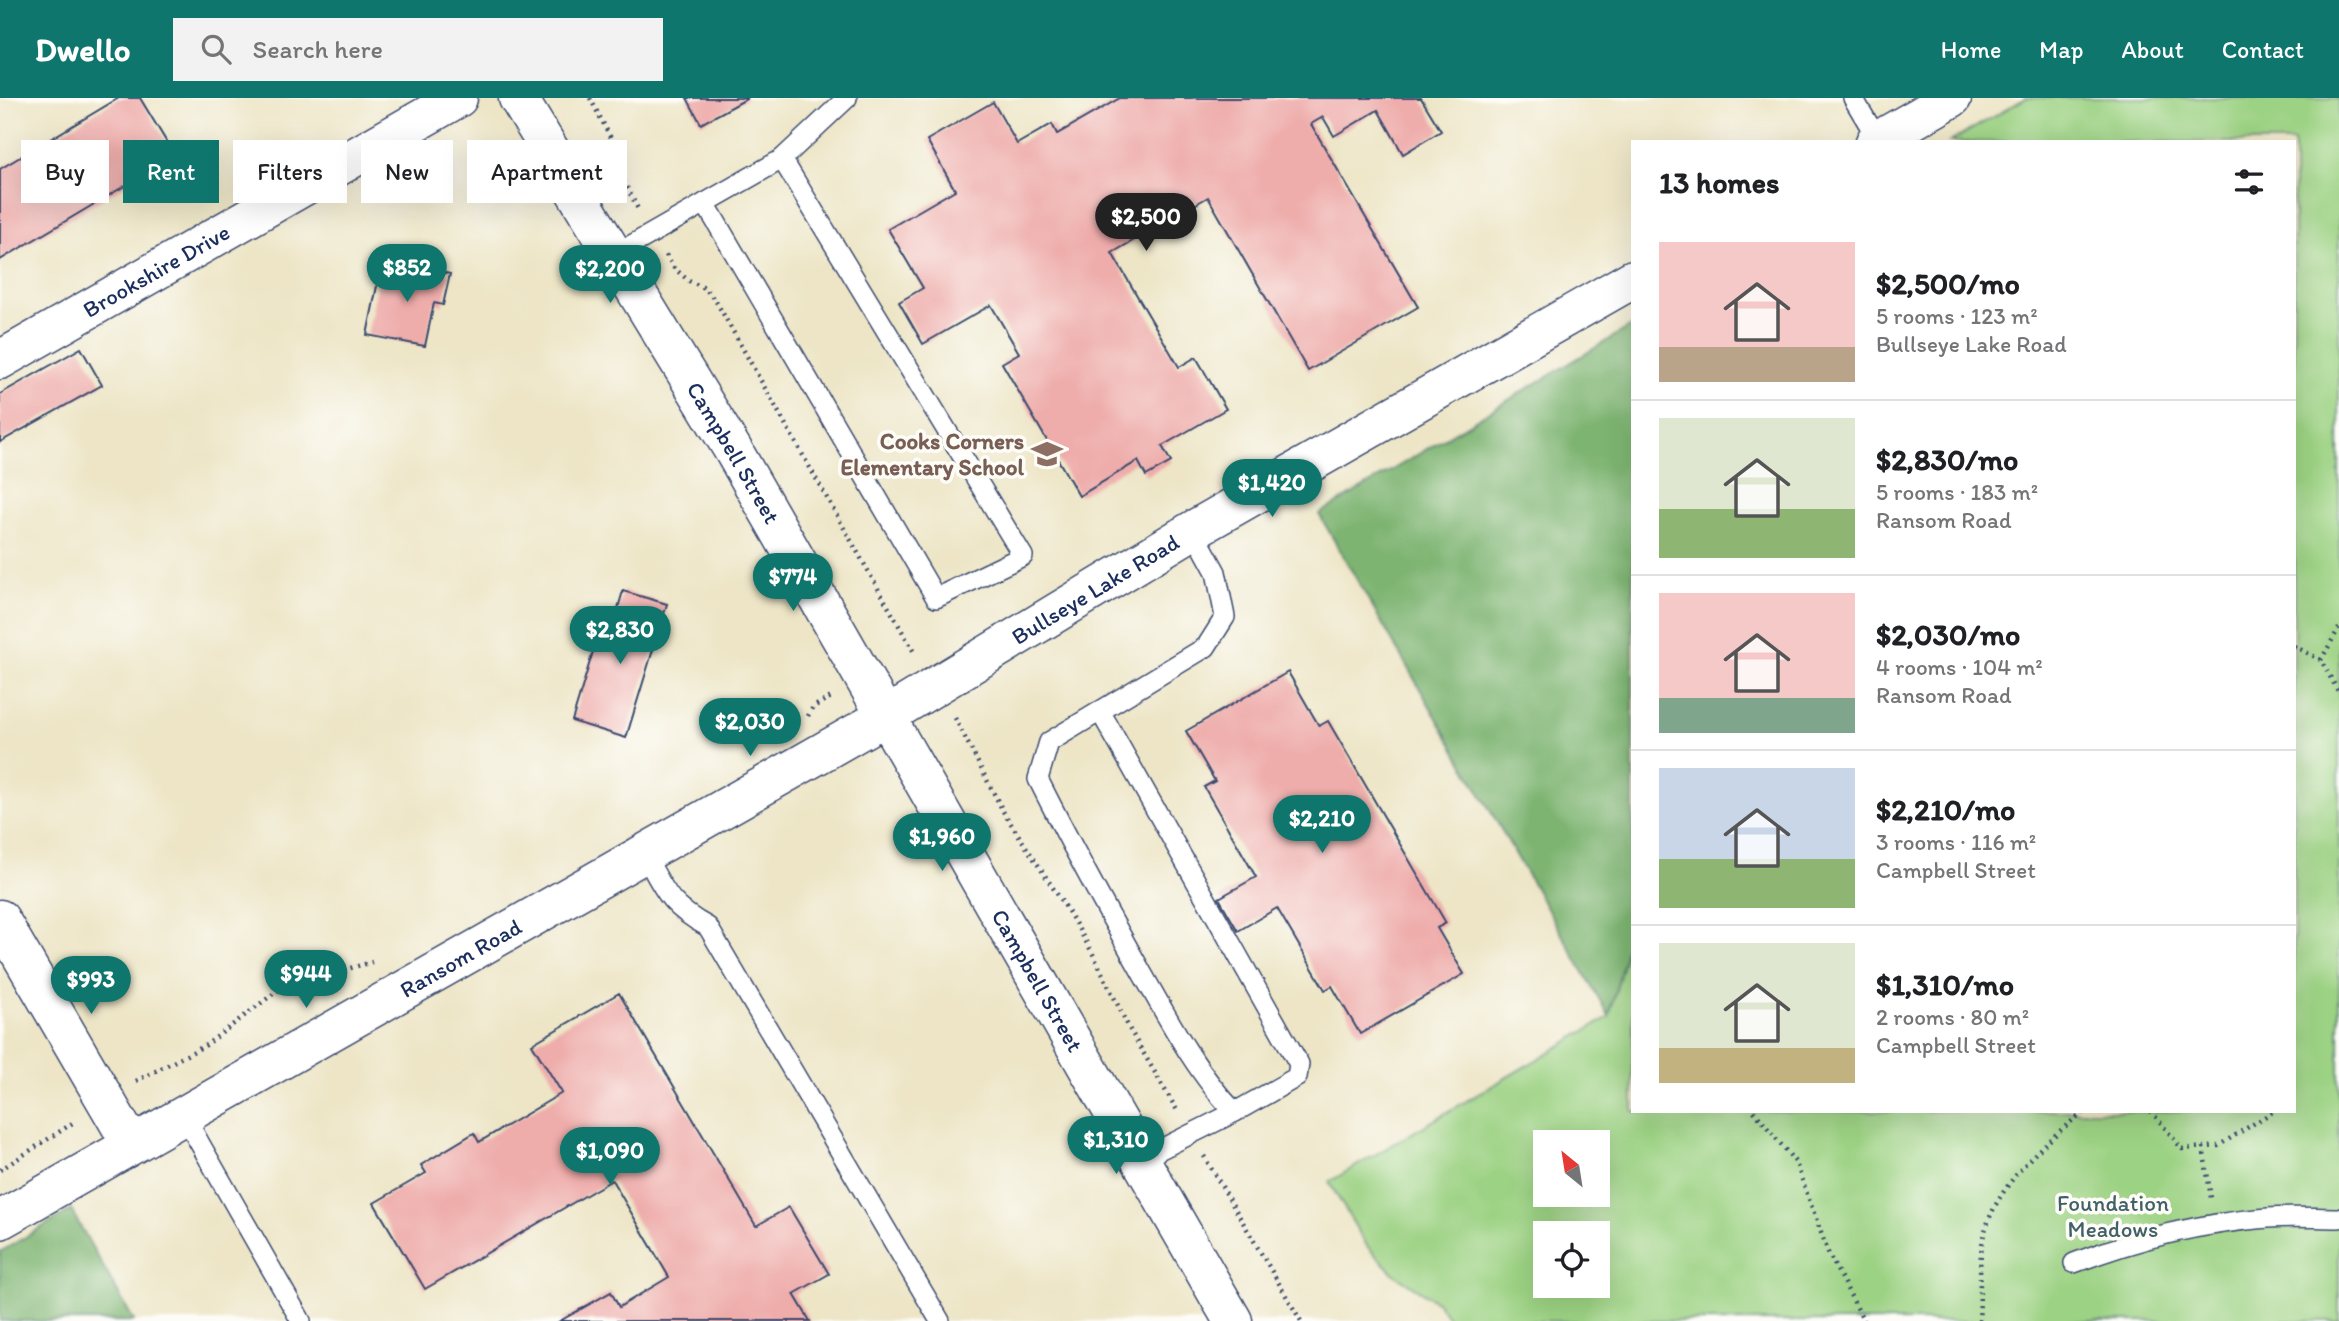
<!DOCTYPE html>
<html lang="en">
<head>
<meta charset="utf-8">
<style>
  body { margin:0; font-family:Itim,sans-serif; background:#f2f2f2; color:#202124; height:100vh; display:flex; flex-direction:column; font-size:26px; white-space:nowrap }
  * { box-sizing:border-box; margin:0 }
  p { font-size:23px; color:#757577 }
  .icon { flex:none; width:38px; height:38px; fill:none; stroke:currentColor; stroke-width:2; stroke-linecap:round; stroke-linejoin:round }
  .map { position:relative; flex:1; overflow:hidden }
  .drawer { position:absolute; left:1631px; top:42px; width:665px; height:973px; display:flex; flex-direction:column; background:#fff; border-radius:0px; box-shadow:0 7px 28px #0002 }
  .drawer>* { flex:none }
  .guide { position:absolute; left:21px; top:42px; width:665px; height:63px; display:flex; gap:14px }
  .needle { width:46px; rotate:330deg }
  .fabs { position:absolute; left:1533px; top:1032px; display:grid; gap:14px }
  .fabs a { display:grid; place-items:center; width:77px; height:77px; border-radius:0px; background:#fff; box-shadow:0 7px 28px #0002; font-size:35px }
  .price { position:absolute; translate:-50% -60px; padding:0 16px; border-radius:24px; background:#0f766e; color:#fff; font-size:23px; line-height:46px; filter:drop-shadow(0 2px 4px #0008) }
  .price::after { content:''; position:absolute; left:50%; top:42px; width:21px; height:16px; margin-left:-10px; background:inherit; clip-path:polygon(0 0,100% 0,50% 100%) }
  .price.on { background:#222; color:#fff }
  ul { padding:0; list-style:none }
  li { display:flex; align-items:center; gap:21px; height:175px; padding:0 28px }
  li+li { border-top:2px solid #e0e0e0 }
  li span { display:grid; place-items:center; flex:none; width:196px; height:140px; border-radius:0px; color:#555 }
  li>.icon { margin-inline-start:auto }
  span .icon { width:84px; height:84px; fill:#fffc; stroke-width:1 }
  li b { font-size:30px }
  h2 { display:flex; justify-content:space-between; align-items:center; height:84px; padding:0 28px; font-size:30px }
  .tag { padding:0 24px; border-radius:0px; background:#fff; box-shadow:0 7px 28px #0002; font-size:24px; line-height:63px }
  .tag.on { background:#0f766e; color:#fff }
  header { display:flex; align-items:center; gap:42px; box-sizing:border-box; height:98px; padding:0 35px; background:#0f766e; color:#fff }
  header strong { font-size:33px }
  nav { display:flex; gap:38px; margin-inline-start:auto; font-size:24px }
  .search { width:490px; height:63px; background:#f2f2f2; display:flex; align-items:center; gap:18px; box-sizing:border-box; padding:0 24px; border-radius:0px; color:#757577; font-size:26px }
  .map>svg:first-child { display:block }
</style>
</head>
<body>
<header>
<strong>Dwello</strong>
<div class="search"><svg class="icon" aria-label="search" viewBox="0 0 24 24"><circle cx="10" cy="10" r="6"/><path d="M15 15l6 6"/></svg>Search here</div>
<nav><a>Home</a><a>Map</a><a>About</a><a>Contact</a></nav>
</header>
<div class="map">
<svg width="2339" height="1223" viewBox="0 0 2339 1223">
  <rect width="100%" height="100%" fill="#fdfcf7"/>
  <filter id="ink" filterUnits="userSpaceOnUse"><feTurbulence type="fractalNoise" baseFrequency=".0143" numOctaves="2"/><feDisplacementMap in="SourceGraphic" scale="14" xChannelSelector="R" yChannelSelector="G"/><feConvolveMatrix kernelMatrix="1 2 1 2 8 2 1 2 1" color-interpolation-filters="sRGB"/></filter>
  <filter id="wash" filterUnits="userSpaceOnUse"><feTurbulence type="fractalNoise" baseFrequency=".00686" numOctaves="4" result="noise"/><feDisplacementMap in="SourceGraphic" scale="28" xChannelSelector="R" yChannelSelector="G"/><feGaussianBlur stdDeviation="1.57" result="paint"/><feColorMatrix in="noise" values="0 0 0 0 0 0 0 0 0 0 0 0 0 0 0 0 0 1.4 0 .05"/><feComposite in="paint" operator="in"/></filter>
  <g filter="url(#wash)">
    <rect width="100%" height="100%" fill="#ede5c6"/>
    <path fill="#9cd283" stroke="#5c8070" stroke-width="2" fill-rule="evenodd" d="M2026,0h313v1223h-889l-13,-19 -43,-28 -27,-28 -38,-64 280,-165 24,-93v187h661v-969h-344zM1545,1045h53v52h-53zM1545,1136h53v52h-53z"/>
    <g fill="#7db471" stroke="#4c7268" stroke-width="2">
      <path d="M1633,227v599l-24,92 -290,-502z"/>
      <path d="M71,1112l63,111h-134v-69z"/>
    </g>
    <g id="blocks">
      <g fill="#eeacaa">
        <path d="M119,0h21l35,58 -175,104v-91z"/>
        <path d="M687,0h61l-47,26z"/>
        <path d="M1120,0h301l20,33 -38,23 -25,-44 -44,26 -11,-19 -12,7 107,183 -110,64 -100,-174 -96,56 67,114 17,-10 30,52 -64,37 9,16 -25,14 -8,-15 -59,35 -77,-133 17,-10 -28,-48 -68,39 -24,-42 24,-14 -35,-59 67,-39 -28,-50 66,-38 24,42 35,-20 5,10z"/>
        <path d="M400,165l50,11 -7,31 -9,-2 -9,43 -58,-11 12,-59 17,3z"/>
        <path d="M81,250l21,37 -102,57v-48z"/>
        <path d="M623,493l44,13 -41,134 -54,-17 29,-96 11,4z"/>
        <path d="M1288,574l31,54 9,-5 118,202 -9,5 27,46 -104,60 -28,-48 -7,4 -48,-82 -39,23 -19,-33 37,-21 -52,-90 11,-6 -29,-50z"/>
        <path d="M619,895l137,233 33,-19 40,67 -35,20 16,27h-250l51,-29 8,15 50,-30 -57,-97 -187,109 -51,-86 52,-30 -5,-8 53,-32 5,9 83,-49 -30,-49z"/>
      </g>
    </g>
  </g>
  <g filter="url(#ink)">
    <use href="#blocks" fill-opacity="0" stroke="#3a4a6e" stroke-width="2"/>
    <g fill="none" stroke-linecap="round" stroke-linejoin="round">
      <defs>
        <g id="lane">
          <path d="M1853,0l25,42"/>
          <path d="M705,105l231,395 87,-42 -241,-397"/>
          <path d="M614,157l168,-96 65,-61"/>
          <path d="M1100,613l199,353 -2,13 -62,35c-36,-35 -68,-95 -93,-139 -36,-64 -71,-128 -104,-194l11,-37 157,-95 19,-30 -9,-45 -23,-42"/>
          <path d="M644,755c21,38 24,52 64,74l232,394"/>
          <path d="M183,1016l118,207"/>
          <path d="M1141,1061l94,-47"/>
          <path d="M2074,1165c62,-24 127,-40 194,-45 24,-2 48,0 71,0"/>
        </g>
        <g id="street">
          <path id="s1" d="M0,262l458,-262"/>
          <path d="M0,821l131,225"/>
        </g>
        <g id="secondary">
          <path id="s2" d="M518,0l215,352 500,871"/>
          <path d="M1875,44l77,-44"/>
          <path id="s3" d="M0,1122l886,-504 307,-186 440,-251"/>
        </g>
      </defs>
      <use href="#lane" stroke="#3a4a6e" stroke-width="22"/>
      <use href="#street" stroke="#3a4a6e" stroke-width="41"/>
      <use href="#secondary" stroke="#3a4a6e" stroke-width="41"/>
      <g stroke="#3a4a6e" stroke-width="4.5" stroke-dasharray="2 5" stroke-linecap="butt">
        <path d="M590,0l22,42 2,22 24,47"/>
        <path d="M666,157l8,13 15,13 16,7 12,15 198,351"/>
        <path d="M2294,548l27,14 18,33"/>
        <path d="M2321,562l18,-32"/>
        <path d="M808,618l5,-9 20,-11"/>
        <path d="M955,620l49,95 61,93 27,46 38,78 48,82"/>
        <path d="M136,983l70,-36 71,-54 20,-8 75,-21"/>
        <path d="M1754,1013l42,52 33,92 35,66"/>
        <path d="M2151,1013l31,38 36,-3 56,-35"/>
        <path d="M2203,1049l8,51"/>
        <path d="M1204,1058l97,165"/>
        <path d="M0,1072l76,-49"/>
        <path d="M1979,1223c2,-24 -1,-65 5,-86 12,-50 61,-94 101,-124"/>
      </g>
      <use href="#lane" stroke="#fff" stroke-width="19"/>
      <use href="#street" stroke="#fff" stroke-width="38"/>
      <use href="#secondary" stroke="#fff" stroke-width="38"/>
    </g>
  </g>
  <defs>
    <symbol id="school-bare" viewBox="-9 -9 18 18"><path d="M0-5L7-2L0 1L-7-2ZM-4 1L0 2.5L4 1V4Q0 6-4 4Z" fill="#8d6e63" stroke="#fdfcf7" stroke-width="2.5" paint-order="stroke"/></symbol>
  </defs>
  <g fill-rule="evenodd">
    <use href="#school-bare" x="1025" y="334" width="44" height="44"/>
  </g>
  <g text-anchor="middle" stroke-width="7" stroke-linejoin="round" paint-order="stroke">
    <g font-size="23" fill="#1b2f5e" stroke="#fdfcf7">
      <text dy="8" stroke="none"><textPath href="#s1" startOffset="180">Brookshire Drive</textPath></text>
      <text dy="8" stroke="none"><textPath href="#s2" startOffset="415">Campbell Street</textPath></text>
      <text dy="8" stroke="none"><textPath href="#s3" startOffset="1264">Bullseye Lake Road</textPath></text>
      <text dy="8" stroke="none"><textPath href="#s3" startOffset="530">Ransom Road</textPath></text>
      <text dy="8" stroke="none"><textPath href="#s2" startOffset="1024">Campbell Street</textPath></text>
    </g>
    <g font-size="23" font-weight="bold" fill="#785e54" stroke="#fdfcf7" text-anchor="end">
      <text x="1024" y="351">Cooks Corners<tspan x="1024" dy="26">Elementary School</tspan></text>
    </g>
    <g font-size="23" fill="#426069" stroke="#fdfcf7">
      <text x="2113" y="1113">Foundation<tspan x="2113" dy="26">Meadows</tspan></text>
    </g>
  </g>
</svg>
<div class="fabs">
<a><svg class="needle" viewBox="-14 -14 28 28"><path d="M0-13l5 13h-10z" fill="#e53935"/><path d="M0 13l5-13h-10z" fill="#757577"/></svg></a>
<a><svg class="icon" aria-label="locate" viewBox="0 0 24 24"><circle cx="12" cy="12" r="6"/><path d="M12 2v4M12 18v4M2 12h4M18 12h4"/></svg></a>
</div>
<b class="price on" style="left:1146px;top:155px">$2,500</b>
<b class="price" style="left:407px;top:206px">$852</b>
<b class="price" style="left:610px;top:207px">$2,200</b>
<b class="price" style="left:1272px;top:421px">$1,420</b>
<b class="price" style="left:793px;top:515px">$774</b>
<b class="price" style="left:620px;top:568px">$2,830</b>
<b class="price" style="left:750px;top:660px">$2,030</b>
<b class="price" style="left:1322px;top:757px">$2,210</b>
<b class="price" style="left:942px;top:775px">$1,960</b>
<b class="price" style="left:306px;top:912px">$944</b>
<b class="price" style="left:91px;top:918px">$993</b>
<b class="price" style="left:1116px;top:1078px">$1,310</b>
<b class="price" style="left:610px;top:1089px">$1,090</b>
<div class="guide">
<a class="tag">Buy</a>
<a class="tag on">Rent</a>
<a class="tag">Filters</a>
<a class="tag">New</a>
<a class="tag">Apartment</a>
</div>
<section class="drawer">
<h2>13 homes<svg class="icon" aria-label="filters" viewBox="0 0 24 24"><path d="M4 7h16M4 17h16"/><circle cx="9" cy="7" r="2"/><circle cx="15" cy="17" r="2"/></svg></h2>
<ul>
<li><span style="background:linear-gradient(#f6c9c9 75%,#b9a48a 0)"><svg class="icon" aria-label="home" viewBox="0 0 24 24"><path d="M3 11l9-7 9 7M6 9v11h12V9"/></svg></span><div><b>$2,500/mo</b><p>5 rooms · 123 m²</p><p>Bullseye Lake Road</p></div></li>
<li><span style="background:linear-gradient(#dfe7d0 65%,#8fb573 0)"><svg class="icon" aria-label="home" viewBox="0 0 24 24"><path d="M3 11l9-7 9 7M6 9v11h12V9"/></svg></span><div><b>$2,830/mo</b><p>5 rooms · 183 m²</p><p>Ransom Road</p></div></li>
<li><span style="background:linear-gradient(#f6c9c9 75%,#7fa58c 0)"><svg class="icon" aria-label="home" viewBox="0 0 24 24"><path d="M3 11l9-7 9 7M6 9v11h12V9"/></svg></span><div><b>$2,030/mo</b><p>4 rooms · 104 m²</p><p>Ransom Road</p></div></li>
<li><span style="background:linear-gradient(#c9d6e8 65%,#8fb573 0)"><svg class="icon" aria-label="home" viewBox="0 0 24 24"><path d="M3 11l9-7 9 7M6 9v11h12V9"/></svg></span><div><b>$2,210/mo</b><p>3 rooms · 116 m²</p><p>Campbell Street</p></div></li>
<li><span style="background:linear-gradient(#dfe7d0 75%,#c2b280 0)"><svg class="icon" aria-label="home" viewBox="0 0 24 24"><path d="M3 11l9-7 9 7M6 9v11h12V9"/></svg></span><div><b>$1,310/mo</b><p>2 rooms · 80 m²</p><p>Campbell Street</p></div></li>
</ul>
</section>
</div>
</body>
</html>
